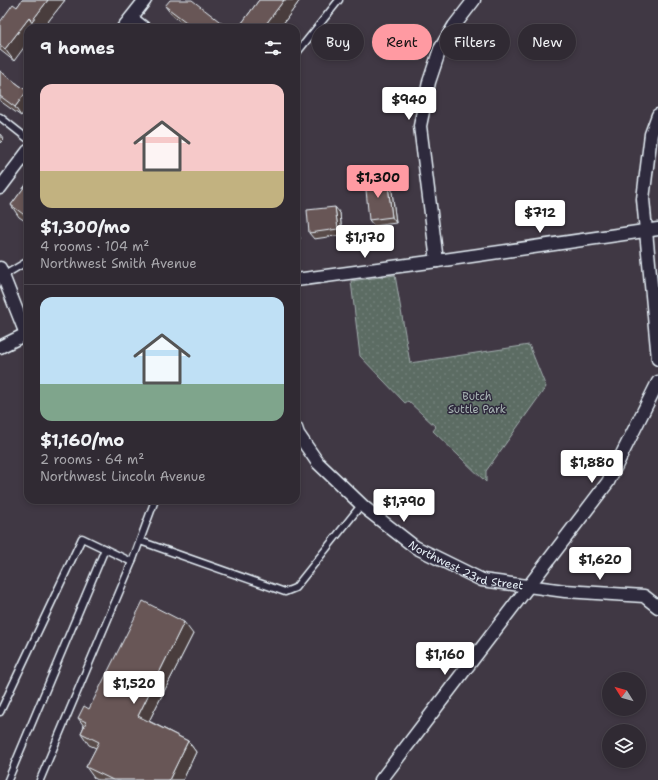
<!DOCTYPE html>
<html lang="en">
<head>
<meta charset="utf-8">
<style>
  body { margin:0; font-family:"Shantell Sans",sans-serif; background:#3c363f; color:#f1f3f6; height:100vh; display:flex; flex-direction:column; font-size:15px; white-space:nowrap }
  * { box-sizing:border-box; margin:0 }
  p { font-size:13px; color:#a8a7ac }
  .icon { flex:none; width:22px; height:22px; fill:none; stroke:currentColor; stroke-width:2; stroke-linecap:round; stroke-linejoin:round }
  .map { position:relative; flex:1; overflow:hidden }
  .details { position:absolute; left:24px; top:24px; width:276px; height:480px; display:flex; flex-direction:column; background:#302a33; border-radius:12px; box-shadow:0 2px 6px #0003,0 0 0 1px #4b464e }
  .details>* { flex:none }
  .hud { position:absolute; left:312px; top:24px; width:286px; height:36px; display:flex; gap:8px }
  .needle { width:26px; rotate:307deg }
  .buttons { position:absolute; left:602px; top:672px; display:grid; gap:8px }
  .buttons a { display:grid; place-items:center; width:44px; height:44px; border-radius:50%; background:#302a33; box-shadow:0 2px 6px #0003,0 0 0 1px #4b464e; font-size:20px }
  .price { position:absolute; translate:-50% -34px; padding:0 9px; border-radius:4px; background:#fff; color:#222; font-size:13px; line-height:26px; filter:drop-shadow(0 1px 2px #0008) }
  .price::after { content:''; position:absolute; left:50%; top:24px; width:12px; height:9px; margin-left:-6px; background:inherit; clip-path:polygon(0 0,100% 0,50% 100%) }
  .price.on { background:#ff9aa2; color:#111 }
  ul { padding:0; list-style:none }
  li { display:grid; align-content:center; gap:8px; height:212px; padding:0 16px }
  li+li { border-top:1px solid #4b464e }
  li span { display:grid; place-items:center; height:124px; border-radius:12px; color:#555 }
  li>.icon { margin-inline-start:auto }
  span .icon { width:72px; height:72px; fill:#fffc; stroke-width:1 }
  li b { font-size:17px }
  h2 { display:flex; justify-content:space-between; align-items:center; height:48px; padding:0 16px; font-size:17px }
  .tag { padding:0 14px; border-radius:18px; background:#302a33; box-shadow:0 2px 6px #0003,0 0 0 1px #4b464e; font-size:14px; line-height:36px }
  .tag.on { background:#ff9aa2; color:#111 }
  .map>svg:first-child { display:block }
</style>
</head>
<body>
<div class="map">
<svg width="658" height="780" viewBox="0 0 658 780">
  <defs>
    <pattern id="park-dots" width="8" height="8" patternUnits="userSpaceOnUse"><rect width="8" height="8" fill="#5b6c63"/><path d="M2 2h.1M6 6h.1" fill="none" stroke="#73817a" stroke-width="1.8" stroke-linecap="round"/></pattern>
  </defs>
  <rect width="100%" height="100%" fill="#403844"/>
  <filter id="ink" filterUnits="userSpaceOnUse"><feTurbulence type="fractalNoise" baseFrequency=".025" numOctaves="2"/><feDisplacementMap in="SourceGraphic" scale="8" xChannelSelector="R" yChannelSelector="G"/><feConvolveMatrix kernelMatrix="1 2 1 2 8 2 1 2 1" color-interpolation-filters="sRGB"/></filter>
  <g filter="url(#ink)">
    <path fill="url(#park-dots)" stroke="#a2aeae" d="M395,275l15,88 119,-18 17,42 -60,84v11l-53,-51 3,-4 -28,-26 -3,2 -45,-47 -9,-75z"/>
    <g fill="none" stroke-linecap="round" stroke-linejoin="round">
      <defs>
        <g id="service">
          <path d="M296,54l43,-54"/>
          <path d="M0,117l28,22"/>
          <path d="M1,277l27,-16"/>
          <path d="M140,541l145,51 10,-4 67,-84"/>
          <path d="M132,562l23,-62"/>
          <path d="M0,712l82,-174 50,24 -92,218"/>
          <path d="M8,780l97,-231"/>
        </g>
        <g id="minor">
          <path d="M131,18l13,10"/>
          <path d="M123,28l22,-28"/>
          <path d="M658,115l-7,19 -8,65 15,160"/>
          <path d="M0,188l28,-37"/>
          <path d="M437,261l-17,-135 9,-44 11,-33 14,-23 20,-26"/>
          <path d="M0,268l26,66"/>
          <path d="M296,280l141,-19 221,-32"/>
          <path d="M0,347l28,-14"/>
          <path id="s1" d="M296,428l2,6 20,29 47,45 50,39 67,33 83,11 79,5 14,11"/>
          <path d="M381,780l227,-298 50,-100"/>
        </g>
      </defs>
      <use href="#service" stroke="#e8f1f8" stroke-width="9"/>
      <use href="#minor" stroke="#e8f1f8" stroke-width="15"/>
      <use href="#service" stroke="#2f2a3d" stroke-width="6"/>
      <use href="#minor" stroke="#2f2a3d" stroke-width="12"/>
    </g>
    <g fill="#594b4a" stroke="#e8f1f8">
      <path d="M22,0h43l-22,28h-15l-14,33 -14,-11v-28l17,-15z"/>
      <path d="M259,0h41l-20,28h-34l-4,-5z"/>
      <path d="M165,6l63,22h-39l-17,-13z"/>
      <path d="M0,71l27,20 1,2v14l-7,9 -21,-15z"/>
      <path d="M28,182v41l-9,-6 -8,-12z"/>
      <path d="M391,184l5,39 -22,3 -5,-6z"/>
      <path d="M340,213l2,22 -28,4 -5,-6z"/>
      <path d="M296,218l4,21 -4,1z"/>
      <path d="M193,634l-44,87 39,20 8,11 -13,28h-85l-4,-2 -8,-11 10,-19 -7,-3 -8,-12 3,-7 -6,-8z"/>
    </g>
    <g fill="#493d3c" stroke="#e8f1f8">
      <path d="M48,0h17l-22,28h-6l-5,-7z"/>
      <path d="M284,0h16l-20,28h-17z"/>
      <path d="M29,18l6,10h-7v14l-14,19 -9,-12z"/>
      <path d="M27,91l1,2v14l-7,9 -6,-9z"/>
      <path d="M0,134l4,5 -4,4z"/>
      <path d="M387,178l4,6 5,39 -4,-6z"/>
      <path d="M335,207l5,6 2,22 -4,-6z"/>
      <path d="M296,218l4,21 -4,-5z"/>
      <path d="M184,622l9,12 -47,93 -8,-11z"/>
      <path d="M188,741l8,11 -13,28h-14z"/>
    </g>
    <g fill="#685756" stroke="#e8f1f8">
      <path d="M22,0h26l-16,21 -3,-3 -24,31 -5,-4v-23l13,-18 4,3z"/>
      <path d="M170,0h22l36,28h-34l-29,-22z"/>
      <path d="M259,0h25l-21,28h-14l-7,-5z"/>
      <path d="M0,71l27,20 -12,16 -15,-11z"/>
      <path d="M387,178l5,39 -23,3 -4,-40z"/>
      <path d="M28,182v34l-1,1 -16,-12z"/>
      <path d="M335,207l3,22 -29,4 -2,-23z"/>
      <path d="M28,261v8l-2,-7z"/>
      <path d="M143,601l41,21 -46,94 50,25 -19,39h-56l-27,-13 13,-25 -18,-9 5,-11 -8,-4 6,-12 5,3z"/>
    </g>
  </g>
  <g text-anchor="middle" stroke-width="3" stroke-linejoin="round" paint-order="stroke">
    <g font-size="11" fill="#a9b5b5" stroke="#2f2a3d">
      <text x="477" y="400">Butch<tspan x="477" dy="13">Suttle Park</tspan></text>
    </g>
    <g font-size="11" fill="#e8f1f8" stroke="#2f2a3d">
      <text dy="4" stroke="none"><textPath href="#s1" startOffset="225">Northwest 23rd Street</textPath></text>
    </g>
  </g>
</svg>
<div class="buttons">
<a><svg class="needle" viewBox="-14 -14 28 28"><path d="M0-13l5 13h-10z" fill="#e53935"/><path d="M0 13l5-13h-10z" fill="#a8a7ac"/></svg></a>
<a><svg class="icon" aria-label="layers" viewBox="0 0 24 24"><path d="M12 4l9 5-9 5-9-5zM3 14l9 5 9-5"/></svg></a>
</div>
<b class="price" style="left:409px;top:121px">$940</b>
<b class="price on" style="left:378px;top:199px">$1,300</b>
<b class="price" style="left:540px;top:234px">$712</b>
<b class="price" style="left:365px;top:259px">$1,170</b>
<b class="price" style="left:592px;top:484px">$1,880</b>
<b class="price" style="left:404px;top:523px">$1,790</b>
<b class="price" style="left:600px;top:581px">$1,620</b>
<b class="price" style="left:445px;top:676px">$1,160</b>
<b class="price" style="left:134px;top:705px">$1,520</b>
<div class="hud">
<a class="tag">Buy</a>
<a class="tag on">Rent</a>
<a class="tag">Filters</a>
<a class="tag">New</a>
</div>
<section class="details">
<h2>9 homes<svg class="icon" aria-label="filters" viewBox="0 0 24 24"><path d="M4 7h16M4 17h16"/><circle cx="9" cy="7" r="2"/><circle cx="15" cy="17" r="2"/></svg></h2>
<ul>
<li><span style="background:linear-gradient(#f6c9c9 70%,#c2b280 0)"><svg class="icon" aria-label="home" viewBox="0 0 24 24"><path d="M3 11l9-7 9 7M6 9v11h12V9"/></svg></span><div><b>$1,300/mo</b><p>4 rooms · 104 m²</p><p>Northwest Smith Avenue</p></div></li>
<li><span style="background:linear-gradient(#bfe0f5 70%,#7fa58c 0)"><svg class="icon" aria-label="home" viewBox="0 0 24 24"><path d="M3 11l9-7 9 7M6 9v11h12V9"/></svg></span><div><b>$1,160/mo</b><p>2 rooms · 64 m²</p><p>Northwest Lincoln Avenue</p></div></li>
</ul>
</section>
</div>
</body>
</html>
